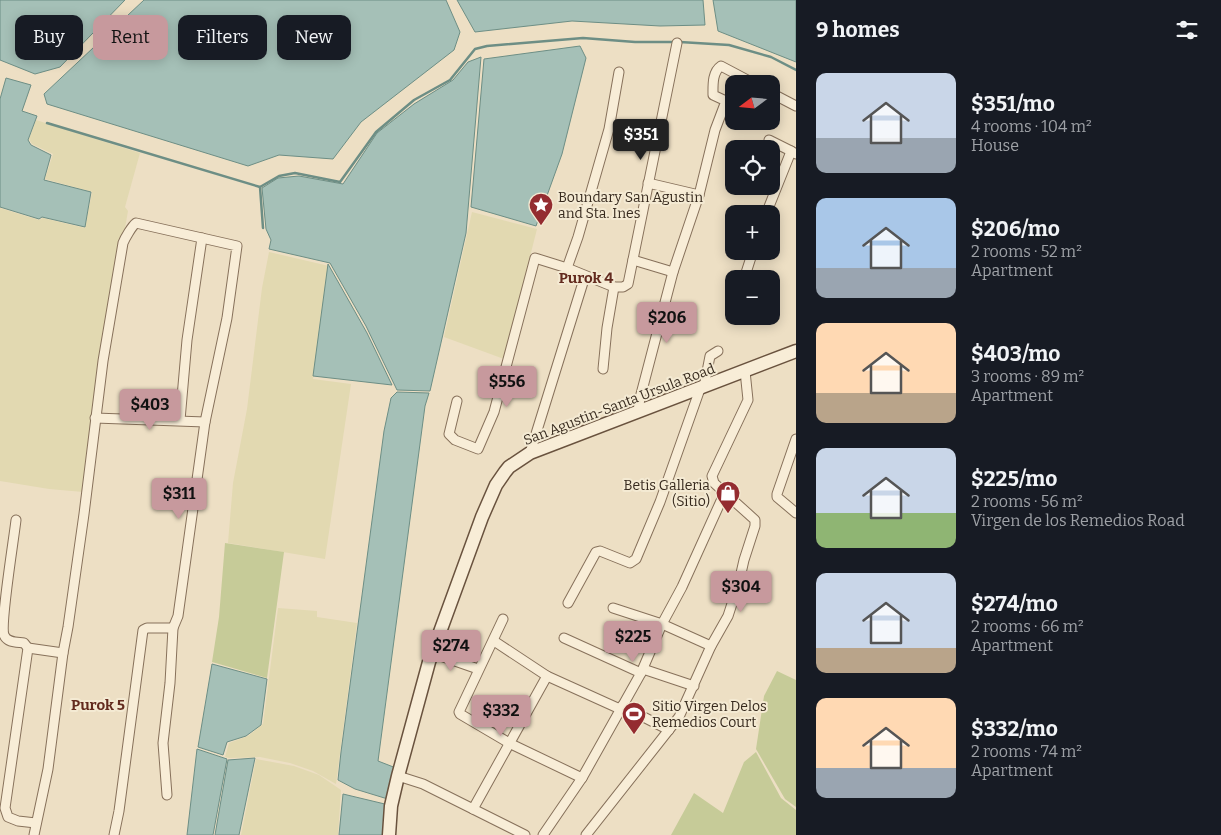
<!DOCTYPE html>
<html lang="en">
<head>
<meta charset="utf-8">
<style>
  body { margin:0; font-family:Bitter,serif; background:#242831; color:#f1f3f6; height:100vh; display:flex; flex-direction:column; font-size:19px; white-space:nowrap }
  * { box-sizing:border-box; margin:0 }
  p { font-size:16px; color:#9ea1a6 }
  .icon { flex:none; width:28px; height:28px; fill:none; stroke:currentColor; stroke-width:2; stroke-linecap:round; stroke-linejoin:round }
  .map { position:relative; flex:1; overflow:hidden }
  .panel { display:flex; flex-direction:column; background:#171b24; width:425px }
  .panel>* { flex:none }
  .top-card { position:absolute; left:15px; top:15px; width:475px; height:45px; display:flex; gap:10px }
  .needle { width:32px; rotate:254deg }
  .tools { position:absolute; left:725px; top:75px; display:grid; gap:10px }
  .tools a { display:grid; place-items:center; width:55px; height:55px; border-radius:10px; background:#171b24; box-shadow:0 2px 12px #0003; font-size:25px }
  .price { position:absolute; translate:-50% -42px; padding:0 11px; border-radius:5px; background:#c7999d; color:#111; font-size:16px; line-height:32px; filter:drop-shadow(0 1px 2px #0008) }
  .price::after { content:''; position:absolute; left:50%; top:30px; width:15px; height:11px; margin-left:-8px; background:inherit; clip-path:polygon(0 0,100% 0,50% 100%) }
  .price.current { background:#222; color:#fff }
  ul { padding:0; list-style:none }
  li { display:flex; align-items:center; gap:15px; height:125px; padding:0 20px }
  li span { display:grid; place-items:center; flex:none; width:140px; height:100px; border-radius:10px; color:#555 }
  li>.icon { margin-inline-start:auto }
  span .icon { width:60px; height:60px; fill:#fffc; stroke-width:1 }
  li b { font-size:21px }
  h2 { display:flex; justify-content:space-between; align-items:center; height:60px; padding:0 20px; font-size:21px }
  .pill { padding:0 18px; border-radius:10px; background:#171b24; box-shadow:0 2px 12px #0003; font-size:18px; line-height:45px }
  .pill.current { background:#c7999d; color:#111 }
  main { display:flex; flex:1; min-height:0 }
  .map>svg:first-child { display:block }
</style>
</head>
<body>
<main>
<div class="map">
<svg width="796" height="835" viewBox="0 0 796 835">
  <rect width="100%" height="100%" fill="#eddfc4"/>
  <g fill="#e2d9b1">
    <path d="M36,120l104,33 -15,54 3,4 -26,149 -19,132 -34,-3 -49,-8v-273l39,12 4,-2 42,10 7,-36 -47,-13 8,-25 -21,-10 -3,-5z"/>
    <path d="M472,212l65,17 -33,130 -60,-22z"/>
    <path d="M269,252l60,14 -16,113 38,5 -26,175 -97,-16 5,-60 14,-74 15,-121z"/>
    <path d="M278,608l39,3v6l40,6 -21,161 -23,-13 -23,-8 -30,-6 -31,1 -4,-1 4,-14 19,-7 15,-12z"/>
    <path d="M256,759l38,7 25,9 22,15 -3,45h-97z"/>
  </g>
  <g fill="#c6cb98">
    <path d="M225,543l59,9 -17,126 -55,-16 7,-45z"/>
    <path d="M777,671l19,9v127l-11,-8 -29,-50 8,-53z"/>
    <path d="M756,752l25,46 15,12v25h-125l23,-42 29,20 21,-51z"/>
  </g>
  <g fill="#a5c0b7" stroke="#6d8e85">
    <path d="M0,0h125l-65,67 -25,7 -35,-14z"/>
    <path d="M144,0h302l14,32 -6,18 -93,72 -28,37 -54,-4 -31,11 -201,-62 -3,-10z"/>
    <path d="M457,0h246l2,25 -45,1 -88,-5 -97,11z"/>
    <path d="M713,0h83v62l-78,-31z"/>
    <path d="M580,46l6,12 -24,96 -26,72 -65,-19 13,-148z"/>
    <path d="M481,57l-15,176 -36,158 -33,-1 -31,-64 -36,-63 -61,-14 2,-9 -5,-11 -4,-41 16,-10 21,-2 44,8 34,-51 37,-29 39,-24 15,-18z"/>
    <path d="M6,78l25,7 -9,26 15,5 -9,24 3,5 20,10 -7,25 47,12 -6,35 -43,-10 -3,2 -39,-12v-108z"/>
    <path d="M328,264l39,69 25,52 -79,-9z"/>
    <path d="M397,392l32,1 -4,13 -47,355 18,7 -5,32 -36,-11 -17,-9 3,-28 43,-321 7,-33z"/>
    <path d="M212,664l55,15 -6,46 -15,11 -19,6 -4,13 -25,-8z"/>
    <path d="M197,749l30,10 -14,76h-26z"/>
    <path d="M255,758l-16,77h-24l13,-75z"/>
    <path d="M343,794l46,11 -4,30h-46z"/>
  </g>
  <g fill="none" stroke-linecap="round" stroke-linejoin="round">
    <g stroke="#6d8e85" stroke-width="2.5">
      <path d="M680,42l49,3 42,12 25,13"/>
      <path d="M47,123l213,64 19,-11 16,-3 45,9 36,-50 38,-32 36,-20 25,-31 12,-3 96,-8 52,4h40"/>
      <path d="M260,187l3,41"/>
    </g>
    <defs>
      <g id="street">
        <path d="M771,93l25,13"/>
        <path d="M769,140l22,11"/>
        <path d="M648,183l51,12"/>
        <path d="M766,214l24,-60 1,-3 5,3"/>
        <path d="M633,260l40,12"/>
        <path d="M567,268l11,-31 31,-108 10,-57"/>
        <path d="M744,279l9,-28"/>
        <path d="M603,369l4,-41 7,-41"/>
        <path d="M704,387l6,-31 8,-5"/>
        <path d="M457,401l-8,33 6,6 23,9 16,-37 41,-154 32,10 47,19h9l5,-3 49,-241"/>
        <path d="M638,412l2,-14 33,-126 26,-77 16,-65 11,-29 -13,-6c0,-9 -1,-23 8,-29l34,18"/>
        <path d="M95,418l110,4"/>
        <path d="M180,420l7,-80 15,-102"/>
        <path d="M796,439l-19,55v3l19,16"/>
        <path d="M530,453l55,-177"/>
        <path d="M16,520c-2,18 -16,104 -12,115 3,8 13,7 20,8l4,5 -23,160 3,9 10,4 18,2"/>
        <path d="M568,603l28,-51 4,-1 30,12 6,-4 24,-57 40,-113"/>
        <path d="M613,608l49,16 49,22"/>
        <path d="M503,619l-44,93 1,2 51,30 71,34"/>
        <path d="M564,638l77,35"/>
        <path d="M494,641l53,35 73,33"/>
        <path d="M28,648l35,5"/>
        <path d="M432,653l46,16"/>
        <path d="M643,669l51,17"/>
        <path d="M622,706l47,24"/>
        <path d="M398,776l25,8 102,51"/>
        <path d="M473,809l74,-133"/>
        <path d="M34,835l14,-66 15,-116 5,-26 16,-113 19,-153 20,-118c2,-5 9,-17 13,-20l101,23 -10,72 -22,104 -27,194 -5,12 -3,55 -7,60 4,52"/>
        <path d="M114,835l5,-24 24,-181 4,-2h26"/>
        <path d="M543,835l39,-57 59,-105 21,-49 20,-37 43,-95"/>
        <path d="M586,835l93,-118 32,-71 17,-30 11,-34 5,-22 11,-34v-6l-41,-37 -2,-7 36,-76 -3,-29"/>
      </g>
      <path id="secondary" d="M389,835l2,-29 7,-30 31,-114 53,-145 14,-32 9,-13 4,-5 21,-14 266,-102"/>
    </defs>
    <use href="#street" stroke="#87715b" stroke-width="11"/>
    <use href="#secondary" stroke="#69523e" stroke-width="15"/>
    <use href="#street" stroke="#f8edd7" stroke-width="9"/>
    <use href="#secondary" stroke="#f8edd7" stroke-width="12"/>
  </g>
  <defs>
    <symbol id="sight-pin" viewBox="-11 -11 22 30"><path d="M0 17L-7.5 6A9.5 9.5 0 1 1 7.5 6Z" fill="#942c30" stroke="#f4ead3"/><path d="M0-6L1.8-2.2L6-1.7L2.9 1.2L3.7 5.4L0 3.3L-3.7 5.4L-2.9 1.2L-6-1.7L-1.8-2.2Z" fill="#fff"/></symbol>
    <symbol id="shop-pin" viewBox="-11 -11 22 30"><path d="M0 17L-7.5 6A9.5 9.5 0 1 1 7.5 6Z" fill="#942c30" stroke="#f4ead3"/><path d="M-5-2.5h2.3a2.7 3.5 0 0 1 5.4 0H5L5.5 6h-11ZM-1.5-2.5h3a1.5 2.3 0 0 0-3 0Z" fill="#fff"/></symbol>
    <symbol id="stadium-pin" viewBox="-11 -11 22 30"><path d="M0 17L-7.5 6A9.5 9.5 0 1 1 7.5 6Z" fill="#942c30" stroke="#f4ead3"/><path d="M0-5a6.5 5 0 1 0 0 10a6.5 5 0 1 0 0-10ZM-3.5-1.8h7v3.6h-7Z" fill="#fff"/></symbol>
  </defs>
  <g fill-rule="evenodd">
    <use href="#sight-pin" x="527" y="191" width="28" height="38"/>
    <use href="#shop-pin" x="714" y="479" width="28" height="38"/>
    <use href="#stadium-pin" x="620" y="700" width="28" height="38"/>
  </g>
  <g text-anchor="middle" stroke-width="4" stroke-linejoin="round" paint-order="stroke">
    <g font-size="14" fill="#372a1e" stroke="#f4ead3" text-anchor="start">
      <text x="558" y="202">Boundary San Agustin<tspan x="558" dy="16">and Sta. Ines</tspan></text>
      <text x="710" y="490" text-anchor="end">Betis Galleria<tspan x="710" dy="16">(Sitio)</tspan></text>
      <text x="652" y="711">Sitio Virgen Delos<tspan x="652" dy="16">Remedios Court</tspan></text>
    </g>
    <g font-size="14" fill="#372a1e" stroke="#f4ead3">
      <text transform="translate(619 404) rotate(-21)" y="5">San Agustin-Santa Ursula Road</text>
    </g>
    <g font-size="15" font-weight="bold" fill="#632b1f" stroke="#f4ead3">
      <text x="586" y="283">Purok 4</text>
      <text x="98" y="710">Purok 5</text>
    </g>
  </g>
</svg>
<div class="tools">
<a><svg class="needle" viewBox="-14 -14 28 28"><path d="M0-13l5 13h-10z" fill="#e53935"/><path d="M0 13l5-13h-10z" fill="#9ea1a6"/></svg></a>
<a><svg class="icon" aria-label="locate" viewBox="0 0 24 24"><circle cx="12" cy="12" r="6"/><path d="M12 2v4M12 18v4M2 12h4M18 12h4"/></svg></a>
<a>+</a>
<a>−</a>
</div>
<b class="price current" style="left:641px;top:161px">$351</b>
<b class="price" style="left:667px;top:344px">$206</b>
<b class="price" style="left:507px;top:408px">$556</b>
<b class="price" style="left:150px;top:431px">$403</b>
<b class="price" style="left:179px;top:520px">$311</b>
<b class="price" style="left:741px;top:613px">$304</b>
<b class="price" style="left:633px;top:663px">$225</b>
<b class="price" style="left:451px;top:672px">$274</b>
<b class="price" style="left:501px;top:737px">$332</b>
<div class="top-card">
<a class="pill">Buy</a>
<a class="pill current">Rent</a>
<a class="pill">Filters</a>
<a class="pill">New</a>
</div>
</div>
<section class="panel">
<h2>9 homes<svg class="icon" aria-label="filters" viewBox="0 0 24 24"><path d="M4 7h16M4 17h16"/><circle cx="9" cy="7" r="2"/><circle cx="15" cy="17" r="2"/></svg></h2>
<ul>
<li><span style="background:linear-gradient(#c9d6e8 65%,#9aa5b1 0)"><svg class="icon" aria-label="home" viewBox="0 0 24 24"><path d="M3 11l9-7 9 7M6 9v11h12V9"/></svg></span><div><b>$351/mo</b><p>4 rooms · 104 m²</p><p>House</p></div></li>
<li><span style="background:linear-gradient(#a9c7e8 70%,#9aa5b1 0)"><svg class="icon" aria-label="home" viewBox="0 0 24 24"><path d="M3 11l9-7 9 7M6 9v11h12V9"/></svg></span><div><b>$206/mo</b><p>2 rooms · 52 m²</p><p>Apartment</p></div></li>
<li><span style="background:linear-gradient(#ffd9b3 70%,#b9a48a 0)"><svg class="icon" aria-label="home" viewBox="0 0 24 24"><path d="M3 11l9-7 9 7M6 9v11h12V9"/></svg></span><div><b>$403/mo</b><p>3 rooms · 89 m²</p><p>Apartment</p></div></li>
<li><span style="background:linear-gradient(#c9d6e8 65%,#8fb573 0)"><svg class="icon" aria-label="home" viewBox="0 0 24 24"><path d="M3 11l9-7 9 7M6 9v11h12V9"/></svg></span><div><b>$225/mo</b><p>2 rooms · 56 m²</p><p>Virgen de los Remedios Road</p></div></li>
<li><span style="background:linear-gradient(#c9d6e8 75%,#b9a48a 0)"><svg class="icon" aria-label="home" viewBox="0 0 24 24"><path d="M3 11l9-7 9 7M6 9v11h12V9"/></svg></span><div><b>$274/mo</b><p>2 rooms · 66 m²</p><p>Apartment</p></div></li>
<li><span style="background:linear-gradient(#ffd9b3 70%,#9aa5b1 0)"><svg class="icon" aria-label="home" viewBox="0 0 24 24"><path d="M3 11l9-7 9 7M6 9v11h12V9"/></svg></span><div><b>$332/mo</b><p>2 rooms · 74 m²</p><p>Apartment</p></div></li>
</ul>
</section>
</main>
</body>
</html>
